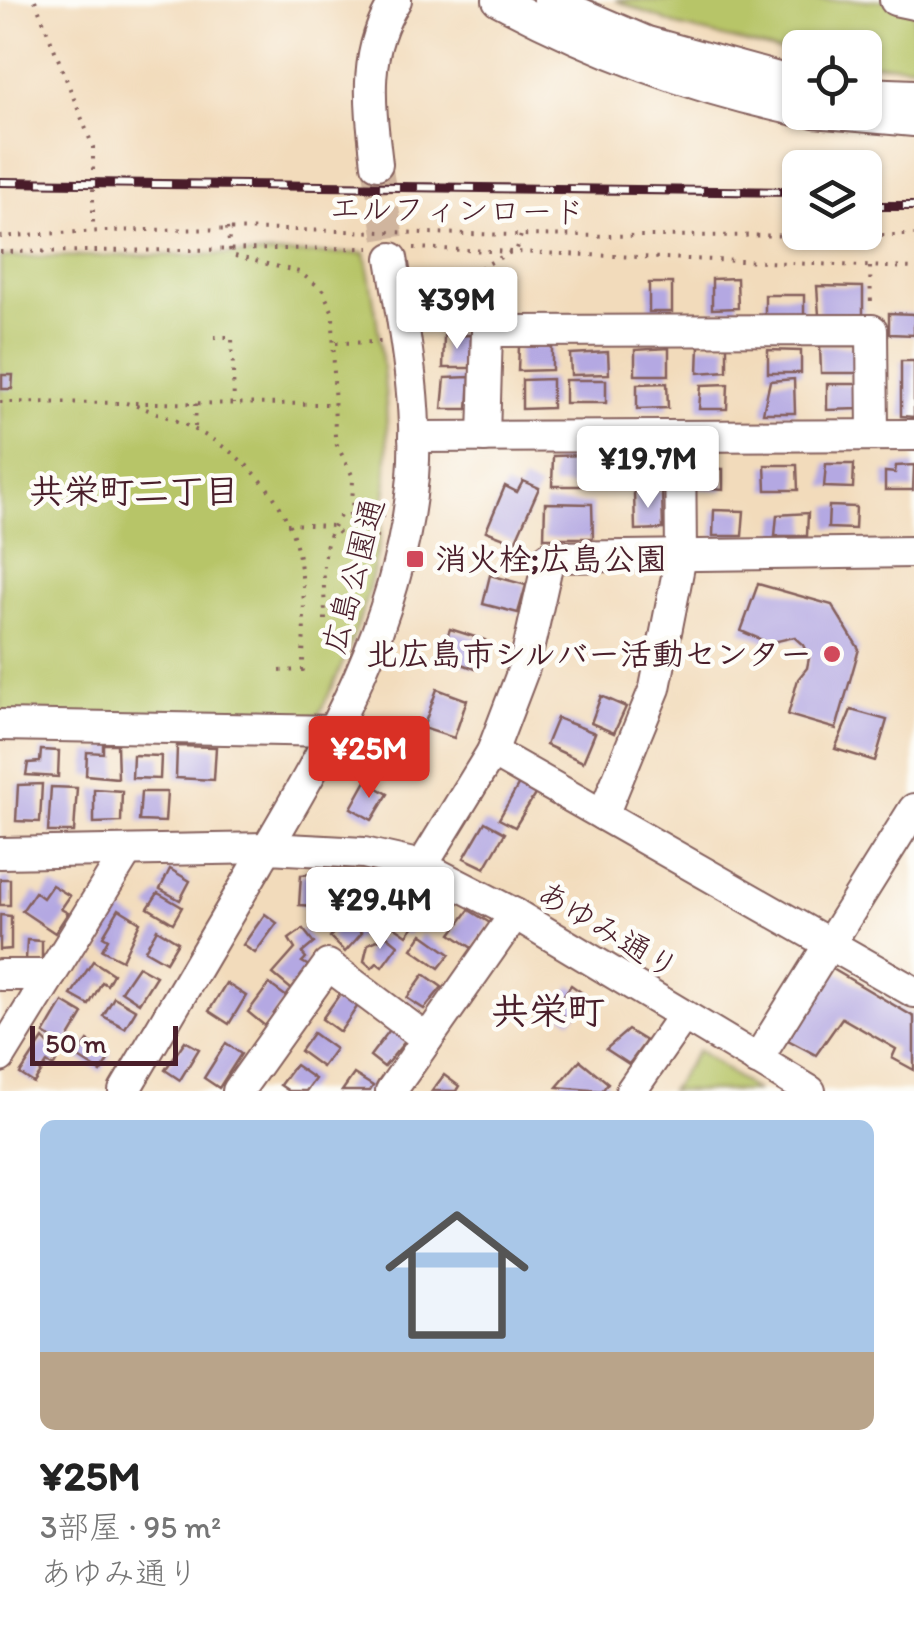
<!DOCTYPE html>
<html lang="ja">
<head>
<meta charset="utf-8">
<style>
  body { margin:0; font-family:Itim,"Klee One",sans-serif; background:#f6f6f6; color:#222; height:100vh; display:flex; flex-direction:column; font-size:38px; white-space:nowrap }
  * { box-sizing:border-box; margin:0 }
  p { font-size:32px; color:#767676 }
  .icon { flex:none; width:55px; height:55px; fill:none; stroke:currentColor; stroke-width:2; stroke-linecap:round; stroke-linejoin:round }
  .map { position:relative; height:1091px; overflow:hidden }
  .sheet { display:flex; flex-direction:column; background:#fff; flex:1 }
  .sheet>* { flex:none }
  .buttons { position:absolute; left:782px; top:30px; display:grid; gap:20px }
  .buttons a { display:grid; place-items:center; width:100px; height:100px; border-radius:15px; background:#fff; box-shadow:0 2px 8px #0004; font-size:50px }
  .scale { position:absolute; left:30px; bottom:25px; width:148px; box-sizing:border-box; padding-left:10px; border:5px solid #4a1f2b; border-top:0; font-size:28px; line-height:35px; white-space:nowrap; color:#4a1f2b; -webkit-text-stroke:8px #fdfcf7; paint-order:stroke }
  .price { position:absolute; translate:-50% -85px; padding:0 22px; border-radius:10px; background:#fff; color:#222; font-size:32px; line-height:65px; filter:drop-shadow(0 2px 5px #0008) }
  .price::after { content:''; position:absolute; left:50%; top:60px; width:30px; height:22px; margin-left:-15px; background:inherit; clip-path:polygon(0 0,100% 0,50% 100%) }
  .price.active { background:#d93025; color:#fff }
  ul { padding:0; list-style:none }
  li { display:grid; align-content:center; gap:20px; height:530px; padding:0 40px }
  li span { display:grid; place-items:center; height:310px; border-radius:15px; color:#555 }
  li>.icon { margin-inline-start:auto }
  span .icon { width:180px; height:180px; fill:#fffc; stroke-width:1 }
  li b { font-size:42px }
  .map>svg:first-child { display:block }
</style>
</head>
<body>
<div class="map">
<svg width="914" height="1091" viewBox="0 0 914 1091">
  <rect width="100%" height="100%" fill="#fdfcf7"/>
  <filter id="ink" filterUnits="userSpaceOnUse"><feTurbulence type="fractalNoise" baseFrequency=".01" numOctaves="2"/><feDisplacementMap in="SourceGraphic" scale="20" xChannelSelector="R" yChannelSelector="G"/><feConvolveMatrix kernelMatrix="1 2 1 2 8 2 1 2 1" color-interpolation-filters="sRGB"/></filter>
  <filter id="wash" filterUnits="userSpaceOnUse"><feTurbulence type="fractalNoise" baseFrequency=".0048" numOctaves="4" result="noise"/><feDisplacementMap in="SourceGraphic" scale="40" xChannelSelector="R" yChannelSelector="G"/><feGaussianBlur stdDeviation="2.25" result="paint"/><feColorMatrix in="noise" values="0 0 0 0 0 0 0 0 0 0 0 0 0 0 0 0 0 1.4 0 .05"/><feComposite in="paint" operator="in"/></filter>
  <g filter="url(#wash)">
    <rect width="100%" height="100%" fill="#f2dbbb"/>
    <g fill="#b7c567" stroke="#807249" stroke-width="2.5">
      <path d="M615,0h299v66l-49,-3v-15h-65v8l-119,-29z"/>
      <path d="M365,253c34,173 37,303 -47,463h-318v-459z"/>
      <path d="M698,1050l58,41h-86z"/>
    </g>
    <g id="blocks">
      <g fill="#b4a8e2">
        <path d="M737,278l1,30 -26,1v-30z"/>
        <path d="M451,281h26l1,29h-25z"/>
        <rect x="649" y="283" width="23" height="29"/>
        <path d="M817,286l46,1v28h-44z"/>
        <path d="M765,295h39v20l-39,1z"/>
        <path d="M889,313l25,1v21l-25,-1z"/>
        <path d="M471,335l-1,33h-27l1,-32z"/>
        <path d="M699,345h28v26l-29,2z"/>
        <path d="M519,346h33v24l-34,1z"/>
        <path d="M820,346h40l1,27h-40z"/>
        <path d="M669,348v27h-34v-25z"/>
        <path d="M768,350l33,1v22h-33z"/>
        <path d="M608,352l1,22 -38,1 -1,-21z"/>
        <path d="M901,361h13v56l-13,-1z"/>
        <path d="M2,375h11l-1,14h-10z"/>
        <path d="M470,377l-2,32h-26l3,-31z"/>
        <path d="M552,379v29l-30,1v-29z"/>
        <path d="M794,379l1,34h-32l7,-32z"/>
        <rect x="565" y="380" width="41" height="23"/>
        <path d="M667,383l1,25 -31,1v-25z"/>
        <path d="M728,384l-1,25h-28l2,-24z"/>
        <path d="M827,384h33v25l-33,1z"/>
        <path d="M619,454l2,32h-69l1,-30z"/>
        <path d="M826,464h28l-1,24 -29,-1z"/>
        <path d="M765,465h32l1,25h-32z"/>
        <path d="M914,465l-1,25h-28v-18l10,1 1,-7z"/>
        <path d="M699,468l24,1v21l-25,-2z"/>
        <path d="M523,481l16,7 -24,54 -29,-11 19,-45 12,6z"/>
        <path d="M662,491l1,38 -28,1 -1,-38z"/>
        <path d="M545,503l47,1 1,34h-49z"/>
        <path d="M829,506l27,1 -1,22 -27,-1z"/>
        <path d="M714,510l30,1 -2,25h-29z"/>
        <path d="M808,513l-1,23h-32l2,-21z"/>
        <path d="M490,575l36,10 -8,28 -35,-9z"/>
        <path d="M758,584l74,21 27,44 -23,80 -48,-14 10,-36 9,-11 2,-10 -6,-13 -9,-8 -25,6 -28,-12z"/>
        <path d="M450,629l35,11 -10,29 -35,-13z"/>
        <path d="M437,689l30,11 -13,38 -31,-10z"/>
        <path d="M601,696l25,11 -12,26 -23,-10z"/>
        <path d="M851,710l36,10 -12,41 -40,-12z"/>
        <path d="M557,718l38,15 -12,29 -37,-17z"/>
        <path d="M103,744h14l1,34 -32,-3 1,-23 16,1z"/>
        <path d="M177,746l39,1 -2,33 -38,-2z"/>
        <path d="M41,750l18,1 -1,26 -32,-2 2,-12 12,-1z"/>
        <path d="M133,755l28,1 -1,23 -28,-1z"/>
        <path d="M366,781l22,13 -16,26 -21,-12z"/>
        <path d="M42,784l-2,38 -24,-1 2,-36z"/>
        <path d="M519,784l17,9 -21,34 -16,-8z"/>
        <path d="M51,787l26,1 -3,44h-26z"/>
        <path d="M94,789l28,2 -1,31 -27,1z"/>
        <path d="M141,792h26l-2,30 -26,-1z"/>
        <path d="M485,822l20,11 -20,35 -21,-10z"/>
        <path d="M170,869l20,12 -10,19 -20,-11z"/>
        <path d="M324,873l6,34 -31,-2 2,-30z"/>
        <rect x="0" y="879" width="10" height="26"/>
        <path d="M358,879l26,11 -10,23 -26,-13z"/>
        <path d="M52,885l18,11 -9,13 7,4 -13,20 -33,-22 13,-19 8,6z"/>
        <path d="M158,893l24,14 -9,16 -25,-15z"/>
        <path d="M414,899l12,11 -19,25 -13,-9z"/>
        <path d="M119,909l21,13 -18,38 -20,-10 6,-11 -5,-3z"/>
        <path d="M469,910l21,13 -18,25 -21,-14z"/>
        <path d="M265,914l12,9 -22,30 -12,-8z"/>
        <path d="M0,915l11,1v33l-11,1z"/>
        <path d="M345,919l17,14 -17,19 -15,-15z"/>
        <path d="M157,929l21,13 -12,20 -21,-12z"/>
        <path d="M303,929l11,14 -12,10 4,5 -4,4 7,4 -18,23 -18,-15 22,-25 -6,-10z"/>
        <path d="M422,934l28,20 -11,14 -27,-19z"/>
        <path d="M387,936l11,9 -16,22 -5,-4 -5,5 -8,-7 4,-17z"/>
        <path d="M27,940l15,1v19h-16z"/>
        <path d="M93,961l20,13 -6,11 -5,-3 -13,23 -18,-10z"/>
        <path d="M138,966l18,10 -17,27 -18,-12z"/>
        <path d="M831,968l83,49v53l-22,-12 4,-9 -54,-31 -26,37 -28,-15z"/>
        <path d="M424,974l18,13 -18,22 -17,-11z"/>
        <path d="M226,983l20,13 -17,28 -20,-13z"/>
        <path d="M269,984l18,13 -22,29 -17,-14z"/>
        <path d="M571,985l17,12 -17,24 -17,-12z"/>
        <path d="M342,991l17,13 -19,28 -18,-13z"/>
        <path d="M114,997l22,13 -11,18 -22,-12z"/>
        <path d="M63,1002l20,12 -19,32 -20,-12z"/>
        <path d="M392,1027l15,12 -23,28 -14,-11z"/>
        <path d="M628,1030l18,11 -17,23 -23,-15z"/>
        <path d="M313,1033l22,16 -13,18 -22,-16z"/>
        <path d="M43,1039l16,17 -6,11 -6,-4 -13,20 -14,-9z"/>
        <path d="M88,1041l23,14 -10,17 -24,-15z"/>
        <path d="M185,1041l14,8 -19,31 -15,-10z"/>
        <path d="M226,1043l15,11 -22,34 -15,-10z"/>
        <path d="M580,1060l28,23 -6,8 -45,-4z"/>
        <path d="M295,1065l20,14 -9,12h-17l-9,-6z"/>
        <path d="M354,1074l19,12 -3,5h-28z"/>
        <path d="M444,1075l15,11 -3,5h-24z"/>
      </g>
    </g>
  </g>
  <g filter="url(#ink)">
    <use href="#blocks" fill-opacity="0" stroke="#85615d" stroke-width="2.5"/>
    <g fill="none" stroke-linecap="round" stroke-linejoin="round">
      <path stroke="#d0b59e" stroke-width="30" stroke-dasharray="30 15" stroke-linecap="butt" d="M377,164l15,94"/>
      <defs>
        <g id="minor">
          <path d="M498,0c98,52 193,88 302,111"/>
          <path d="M549,0l98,42 153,42"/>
          <path d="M895,0l19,4"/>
          <path d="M865,93l49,2"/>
          <path d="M814,112l100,9"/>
          <path d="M377,164c-7,-60 -15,-111 19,-164"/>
          <path d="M414,437l500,-2"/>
          <path d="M484,437l3,-106 385,-1 1,105"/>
          <path d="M0,725l334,6"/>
          <path d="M492,752l422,240"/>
          <path d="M603,815l52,-127 26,-132 -1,-120"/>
          <path d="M0,853l268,-5 96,5 58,13 93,48 295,177"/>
          <path d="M422,866l70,-114 32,-84 25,-111 365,-5"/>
          <path d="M0,975h51"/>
          <path d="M0,1057l126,-204"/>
          <path d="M757,1060l157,-251"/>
          <path d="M124,1091c45,-76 90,-153 135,-229 73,-124 141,-239 154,-385 6,-73 -9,-147 -21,-219"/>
          <path d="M238,1091l90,-126 99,74"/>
          <path d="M391,1091l124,-177"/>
          <path d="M631,1091l52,-75"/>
        </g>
      </defs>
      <use href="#minor" stroke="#85615d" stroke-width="34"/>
      <g stroke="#85615d" stroke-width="4" stroke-dasharray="2.5 8" stroke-linecap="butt">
        <path d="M35,0l58,147v83"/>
        <path d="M227,228l4,27 68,17 23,17 11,24 2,128 18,36 -1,38 32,1"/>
        <path d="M0,237c173,-14 345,-5 518,-2 132,2 264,0 396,0"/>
        <path d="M414,248l500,20"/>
        <path d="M0,252l370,-4"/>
        <path d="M870,267l1,39"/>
        <path d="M418,277l58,-7 41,-21 4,-14"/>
        <path d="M214,337h18l2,67"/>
        <path d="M336,343l46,-1"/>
        <path d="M0,402l125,1"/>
        <path d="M126,403c83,23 162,72 175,166 5,33 2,68 2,101l-24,1"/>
        <path d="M135,403l200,1"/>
        <path d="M195,427l1,-24"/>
        <path d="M287,524l45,2 9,10 37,1"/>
        <path d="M325,620c0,-35 -8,-77 16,-105h11"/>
      </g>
      <use href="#minor" stroke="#fff" stroke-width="30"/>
      <defs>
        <g id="rail">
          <path d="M0,182l800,10"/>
          <path d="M865,206h49"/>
        </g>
      </defs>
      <use href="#rail" stroke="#4a1f2b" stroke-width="10"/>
      <use href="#rail" stroke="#fdfcf7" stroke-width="6" stroke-dasharray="19" stroke-linecap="butt"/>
    </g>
  </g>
  <g fill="#d1495b" stroke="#fdfcf7" stroke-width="4">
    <rect x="405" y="549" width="20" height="20" rx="5"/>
    <circle cx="832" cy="654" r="10"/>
  </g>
  <g text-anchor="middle" stroke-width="9" stroke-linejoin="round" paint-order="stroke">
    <g font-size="32" fill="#4a1f2b" stroke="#fdfcf7">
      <text transform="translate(457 210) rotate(1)" y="11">エルフィンロード</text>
      <text transform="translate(353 576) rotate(-75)" y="11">広島公園通</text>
      <text transform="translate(608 930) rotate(31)" y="11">あゆみ通り</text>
    </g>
    <g font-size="32" font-weight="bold" fill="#4a1f2b" stroke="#fdfcf7" text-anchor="start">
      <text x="435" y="570">消火栓;広島公園</text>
      <text x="812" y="665" text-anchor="end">北広島市シルバー活動センター</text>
    </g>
    <g font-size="35" font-weight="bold" fill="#4a1f2b" stroke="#fdfcf7">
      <text x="134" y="503">共栄町二丁目</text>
    </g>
    <g font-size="38" font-weight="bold" fill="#4a1f2b" stroke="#fdfcf7">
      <text x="548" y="1024">共栄町</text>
    </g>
  </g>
</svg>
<div class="buttons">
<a><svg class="icon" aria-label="locate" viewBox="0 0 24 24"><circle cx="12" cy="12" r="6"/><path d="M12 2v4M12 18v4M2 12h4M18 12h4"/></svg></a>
<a><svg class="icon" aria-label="layers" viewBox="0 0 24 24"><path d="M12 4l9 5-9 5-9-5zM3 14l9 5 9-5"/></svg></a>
</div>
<div class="scale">50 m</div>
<b class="price" style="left:457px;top:352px">¥39M</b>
<b class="price" style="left:648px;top:511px">¥19.7M</b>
<b class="price active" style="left:369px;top:801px">¥25M</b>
<b class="price" style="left:380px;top:952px">¥29.4M</b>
</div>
<section class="sheet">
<ul>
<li><span style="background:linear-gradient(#a9c7e8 75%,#b9a48a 0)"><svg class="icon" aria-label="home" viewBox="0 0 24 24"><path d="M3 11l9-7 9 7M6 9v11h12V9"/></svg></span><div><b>¥25M</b><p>3部屋 · 95 m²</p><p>あゆみ通り</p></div></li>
</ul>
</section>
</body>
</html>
